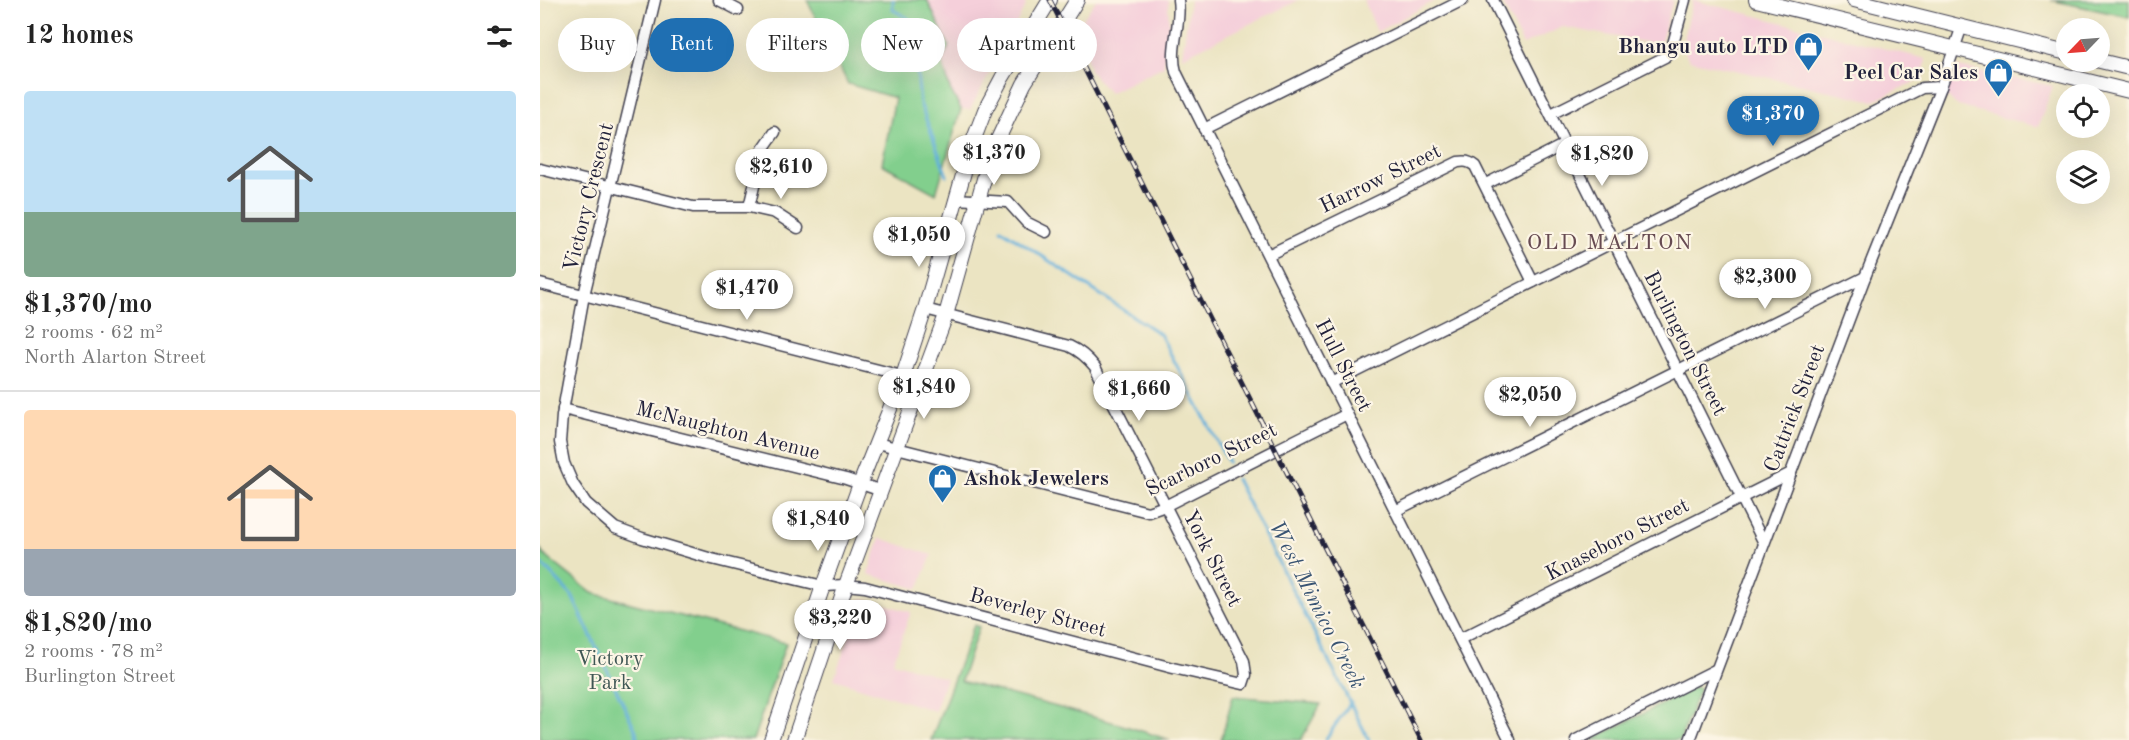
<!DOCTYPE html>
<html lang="en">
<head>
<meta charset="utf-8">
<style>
  body { margin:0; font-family:"Old Standard TT",serif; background:#f6f6f6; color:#222; height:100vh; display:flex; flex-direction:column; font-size:22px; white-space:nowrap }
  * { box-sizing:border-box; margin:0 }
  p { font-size:20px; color:#767676 }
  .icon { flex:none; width:33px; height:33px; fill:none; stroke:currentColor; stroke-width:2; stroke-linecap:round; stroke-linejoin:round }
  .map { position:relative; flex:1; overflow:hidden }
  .details { display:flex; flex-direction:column; background:#fff; width:540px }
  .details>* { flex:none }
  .hud { position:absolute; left:18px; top:18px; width:570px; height:54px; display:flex; gap:12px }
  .needle { width:39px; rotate:245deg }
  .controls { position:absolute; left:1516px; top:18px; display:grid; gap:12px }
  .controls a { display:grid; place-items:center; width:54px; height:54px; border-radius:50%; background:#fff; box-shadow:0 6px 24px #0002; font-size:30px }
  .price { position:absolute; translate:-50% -51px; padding:0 14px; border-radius:21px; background:#fff; color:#222; font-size:20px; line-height:39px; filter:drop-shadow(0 2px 3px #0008) }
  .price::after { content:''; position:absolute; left:50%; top:36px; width:18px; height:14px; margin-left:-9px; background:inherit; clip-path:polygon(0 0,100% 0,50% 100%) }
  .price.current { background:#1f6fb2; color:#fff }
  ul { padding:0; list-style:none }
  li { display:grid; align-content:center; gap:12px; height:318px; padding:0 24px }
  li+li { border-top:2px solid #e0e0e0 }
  li span { display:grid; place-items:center; height:186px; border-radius:6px; color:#555 }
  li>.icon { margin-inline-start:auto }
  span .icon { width:108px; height:108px; fill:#fffc; stroke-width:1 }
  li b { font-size:26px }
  h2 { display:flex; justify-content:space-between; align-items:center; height:72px; padding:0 24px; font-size:26px }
  .pill { padding:0 21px; border-radius:27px; background:#fff; box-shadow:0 6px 24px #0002; font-size:21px; line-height:54px }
  .pill.current { background:#1f6fb2; color:#fff }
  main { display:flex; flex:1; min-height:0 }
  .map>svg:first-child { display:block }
</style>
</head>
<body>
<main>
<section class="details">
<h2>12 homes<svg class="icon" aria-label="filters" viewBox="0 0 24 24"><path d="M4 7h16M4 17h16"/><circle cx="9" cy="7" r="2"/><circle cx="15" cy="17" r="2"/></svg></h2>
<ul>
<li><span style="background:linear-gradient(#bfe0f5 65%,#7fa58c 0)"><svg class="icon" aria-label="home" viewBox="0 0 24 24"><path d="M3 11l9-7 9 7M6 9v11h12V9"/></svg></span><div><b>$1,370/mo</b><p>2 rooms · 62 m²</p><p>North Alarton Street</p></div></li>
<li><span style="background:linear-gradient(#ffd9b3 75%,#9aa5b1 0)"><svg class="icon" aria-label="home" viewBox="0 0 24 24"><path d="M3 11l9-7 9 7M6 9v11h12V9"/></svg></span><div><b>$1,820/mo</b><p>2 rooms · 78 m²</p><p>Burlington Street</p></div></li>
</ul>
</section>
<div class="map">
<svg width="1589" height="740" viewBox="0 0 1589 740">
  <rect width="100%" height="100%" fill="#fcf5e5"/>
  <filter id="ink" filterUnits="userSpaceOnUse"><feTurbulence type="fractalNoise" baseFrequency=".0167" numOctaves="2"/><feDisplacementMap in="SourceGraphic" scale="12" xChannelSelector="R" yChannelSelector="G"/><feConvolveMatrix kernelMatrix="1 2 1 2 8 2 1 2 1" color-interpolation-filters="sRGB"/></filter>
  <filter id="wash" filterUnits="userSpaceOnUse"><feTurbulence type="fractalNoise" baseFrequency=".008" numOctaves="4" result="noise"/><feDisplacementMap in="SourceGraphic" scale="24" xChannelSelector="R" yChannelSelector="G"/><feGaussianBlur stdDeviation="1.35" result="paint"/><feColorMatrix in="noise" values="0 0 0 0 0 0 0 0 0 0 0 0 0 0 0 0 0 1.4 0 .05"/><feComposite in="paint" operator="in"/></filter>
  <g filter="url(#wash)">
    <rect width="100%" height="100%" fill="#ebe4c2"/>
    <g fill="#f5cfda">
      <path d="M387,0h96l3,5 -56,105 -9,-1 -11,-20 -8,-28 7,-16z"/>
      <path d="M556,0h72l1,24 -4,26 -1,16 -55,27 -18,-21 -14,-45z"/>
      <path d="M650,0h109l-117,57z"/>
      <path d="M824,0h72l-59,32z"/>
      <path d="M961,0h172l-13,45 -97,-18 -40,18z"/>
      <path d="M1153,0l233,59 -3,19 -49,23 -185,-41 -7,-14z"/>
      <path d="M1413,66l100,20 -15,41 -80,-21 -15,-12z"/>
      <path d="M340,538l52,17 -14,34 -50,-15z"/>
      <path d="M322,598l49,14 -18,50 53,16 -11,33 -101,-32z"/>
    </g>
    <g fill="#82cf8d" stroke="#527864" stroke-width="1.5">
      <path d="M267,0h120l22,46 -7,15 8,28 11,20 -25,85 -54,-30 13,-66 -47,-14z"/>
      <path d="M1511,0h78v17z"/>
      <path d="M0,548l3,6 49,39 194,50 -33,97h-213z"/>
      <path d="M434,625l5,2 -18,54 158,43 51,16h-239z"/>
      <path d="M1155,687l5,1 -20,52h-89z"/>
      <path d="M693,696l88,8 -20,36h-80z"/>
    </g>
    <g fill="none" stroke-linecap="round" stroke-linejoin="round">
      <g stroke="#63b0dc" stroke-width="3">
        <path d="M353,0v10l15,8 5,11 7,74 27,73"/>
        <path d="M461,229l159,105 68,128"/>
        <path d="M696,479l133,261"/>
        <path d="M0,562l32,34 64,135 1,9"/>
        <path d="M785,740l26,-38"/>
      </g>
    </g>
  </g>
  <g filter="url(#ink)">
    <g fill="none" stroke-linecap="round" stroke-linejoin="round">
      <defs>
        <g id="street">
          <path d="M115,0l-71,295 -22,121 -2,26 4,21 9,21 13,19 29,25 27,10 70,21 111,27 23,-1 19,2 308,81 70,16 3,-9 -2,-14 -149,-294c-8,-10 -15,-16 -26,-21l-144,-37"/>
          <path d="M179,0l19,10"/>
          <path d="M638,0c4,24 -9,48 -2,72l334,668"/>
          <path d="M953,0l271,543"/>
          <path d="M1011,114l114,-57 8,-13 12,-44"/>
          <path d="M664,129l259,-129"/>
          <path d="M0,169l153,38h56l26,6 23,15"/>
          <path d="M946,184l79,-40"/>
          <path d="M415,199l53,3 18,20 20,10"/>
          <path d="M209,207l14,-58 12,-17"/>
          <path d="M728,255l190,-93c7,-1 11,-1 17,4l58,116"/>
          <path d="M0,284l382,97"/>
          <path d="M791,383l591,-295 19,-1"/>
          <path d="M23,409l283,70 36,12"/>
          <path d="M337,443l271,69 17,-6 182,-92"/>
          <path d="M855,511l470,-234"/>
          <path d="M920,639l331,-166"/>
          <path d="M1036,740l139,-70"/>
          <path d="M1150,740l175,-463 76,-190 21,-61"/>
        </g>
        <g id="secondary">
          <path d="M1216,0l373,91"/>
          <path d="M1314,0l213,53"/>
          <path d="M1560,61l29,7"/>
          <path d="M231,740l52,-154 37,-102 43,-108 22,-67 47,-165 13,-34 17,-32 48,-78"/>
          <path d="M254,740l52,-155 100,-270 45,-161 33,-70 53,-84"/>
        </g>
      </defs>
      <use href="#street" stroke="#403f4f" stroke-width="13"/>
      <use href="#secondary" stroke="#403f4f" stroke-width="16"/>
      <use href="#street" stroke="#fff" stroke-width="10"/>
      <use href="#secondary" stroke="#fff" stroke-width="14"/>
      <defs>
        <path id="rail" d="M510,0l371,740"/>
      </defs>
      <use href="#rail" stroke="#22223b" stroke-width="5"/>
      <use href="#rail" stroke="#fcf5e5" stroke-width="3" stroke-dasharray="9" stroke-linecap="butt"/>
    </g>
  </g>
  <defs>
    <symbol id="shop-pin" viewBox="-11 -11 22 30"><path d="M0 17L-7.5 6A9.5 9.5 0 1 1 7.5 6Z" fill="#1f6fb2" stroke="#fcf5e5"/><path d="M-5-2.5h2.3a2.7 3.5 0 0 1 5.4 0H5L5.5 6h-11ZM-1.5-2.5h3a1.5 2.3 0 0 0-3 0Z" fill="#fff"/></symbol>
  </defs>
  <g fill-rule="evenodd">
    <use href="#shop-pin" x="1252" y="30" width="33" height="45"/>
    <use href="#shop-pin" x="1442" y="56" width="33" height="45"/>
    <use href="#shop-pin" x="386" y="462" width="33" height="45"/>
  </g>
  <g text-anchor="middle" stroke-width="4.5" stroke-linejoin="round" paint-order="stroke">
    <g font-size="21" font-weight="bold" fill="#22223b" stroke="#fcf5e5" text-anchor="end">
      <text x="1248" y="53">Bhangu auto LTD</text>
      <text x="1438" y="79">Peel Car Sales</text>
      <text x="423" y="485" text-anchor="start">Ashok Jewelers</text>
    </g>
    <g font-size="21" fill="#22223b" stroke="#fcf5e5">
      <text transform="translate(840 178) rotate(-26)" y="7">Harrow Street</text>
      <text transform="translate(48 197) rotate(-76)" y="7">Victory Crescent</text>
      <text transform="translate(1146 343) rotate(63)" y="7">Burlington Street</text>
      <text transform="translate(804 365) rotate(63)" y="7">Hull Street</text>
      <text transform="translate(1254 408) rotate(-69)" y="7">Cattrick Street</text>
      <text transform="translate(188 430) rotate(14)" y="7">McNaughton Avenue</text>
      <text transform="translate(671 459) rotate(-26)" y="7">Scarboro Street</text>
      <text transform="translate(1077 539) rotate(-27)" y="7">Knaseboro Street</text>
      <text transform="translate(673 558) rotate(63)" y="7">York Street</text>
      <text transform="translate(498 612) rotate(15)" y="7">Beverley Street</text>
    </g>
    <g font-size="21" fill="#3f5654" stroke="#fcf5e5">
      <text x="70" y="665">Victory<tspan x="70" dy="24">Park</tspan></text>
    </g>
    <g font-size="22" letter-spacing="1.5" fill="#674b52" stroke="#fcf5e5">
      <text x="1070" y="249">OLD MALTON</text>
    </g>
    <g font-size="22" font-style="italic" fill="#395473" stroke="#fcf5e5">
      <text transform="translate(778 604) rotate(63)" y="8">West Mimico Creek</text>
    </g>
  </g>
</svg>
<div class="controls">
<a><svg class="needle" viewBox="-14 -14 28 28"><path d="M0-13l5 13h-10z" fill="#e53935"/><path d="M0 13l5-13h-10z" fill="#767676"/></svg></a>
<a><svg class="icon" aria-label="locate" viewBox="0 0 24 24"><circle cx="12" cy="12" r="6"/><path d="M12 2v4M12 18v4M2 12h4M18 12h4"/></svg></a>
<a><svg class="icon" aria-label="layers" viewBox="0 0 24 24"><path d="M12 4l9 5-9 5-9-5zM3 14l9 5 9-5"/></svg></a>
</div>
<b class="price current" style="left:1233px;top:147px">$1,370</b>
<b class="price" style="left:454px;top:186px">$1,370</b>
<b class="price" style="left:1062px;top:187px">$1,820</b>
<b class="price" style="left:241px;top:200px">$2,610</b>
<b class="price" style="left:379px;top:268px">$1,050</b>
<b class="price" style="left:1225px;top:310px">$2,300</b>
<b class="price" style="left:207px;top:321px">$1,470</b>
<b class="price" style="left:384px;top:420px">$1,840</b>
<b class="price" style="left:599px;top:422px">$1,660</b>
<b class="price" style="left:990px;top:428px">$2,050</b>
<b class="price" style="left:278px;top:552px">$1,840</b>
<b class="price" style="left:300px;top:651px">$3,220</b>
<div class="hud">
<a class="pill">Buy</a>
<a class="pill current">Rent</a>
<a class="pill">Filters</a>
<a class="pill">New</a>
<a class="pill">Apartment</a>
</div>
</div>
</main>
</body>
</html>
